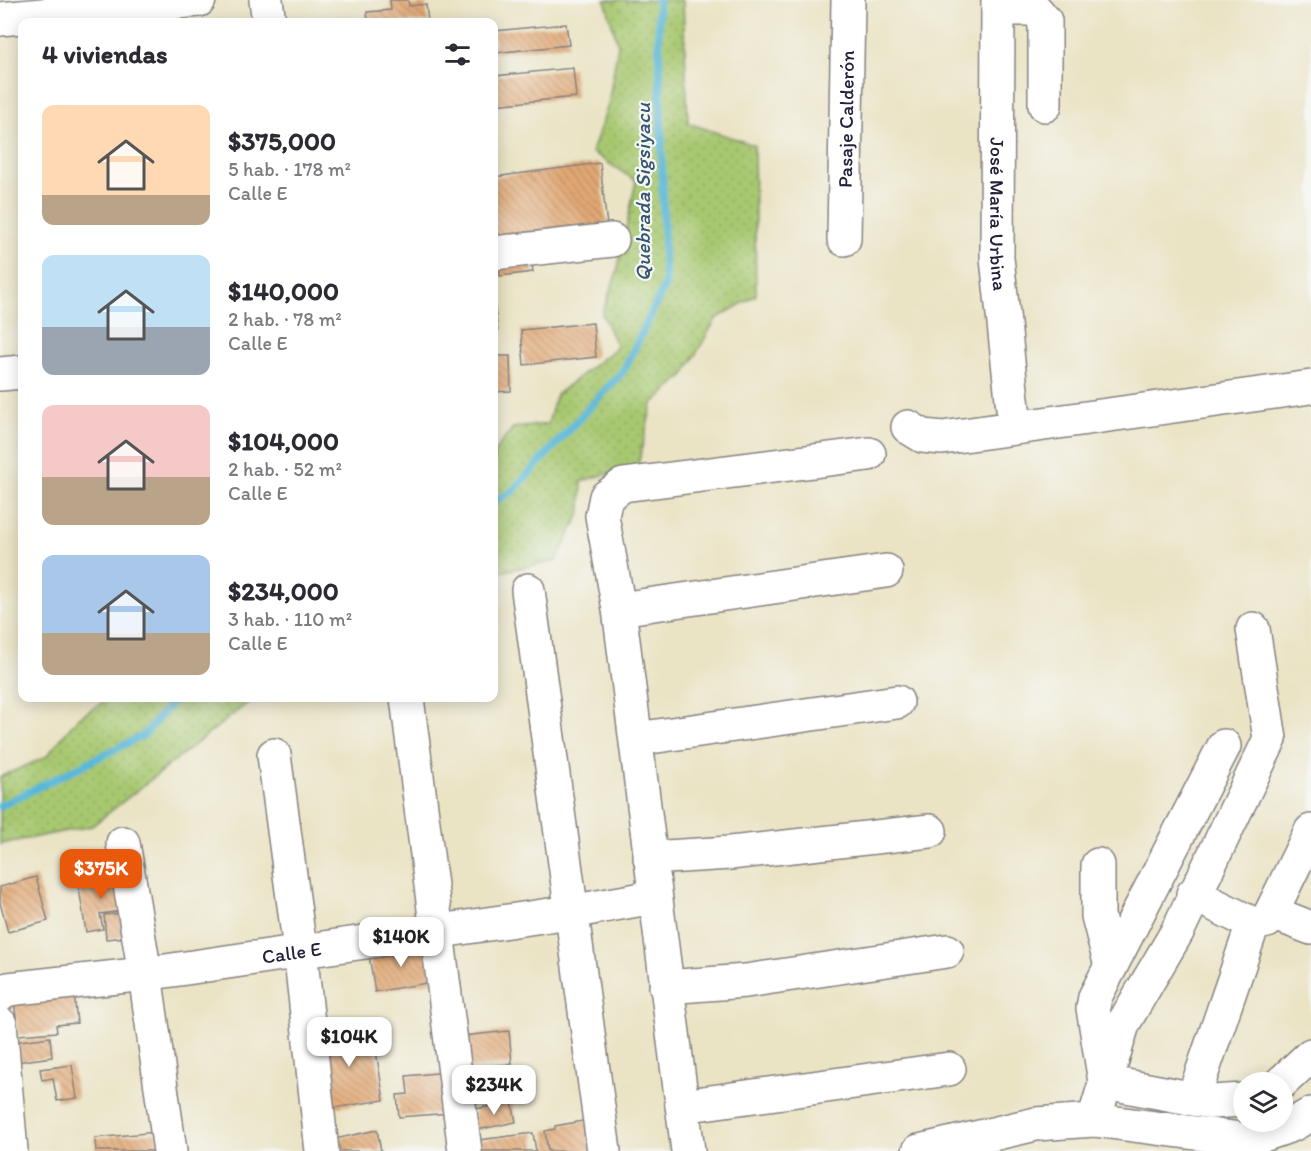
<!DOCTYPE html>
<html lang="es">
<head>
<meta charset="utf-8">
<style>
  body { margin:0; font-family:Itim,sans-serif; background:#f2f2f3; color:#2b2b33; height:100vh; display:flex; flex-direction:column; font-size:22px; white-space:nowrap }
  * { box-sizing:border-box; margin:0 }
  p { font-size:20px; color:#7c7c81 }
  .icon { flex:none; width:33px; height:33px; fill:none; stroke:currentColor; stroke-width:2; stroke-linecap:round; stroke-linejoin:round }
  .map { position:relative; flex:1; overflow:hidden }
  .details { position:absolute; left:18px; top:18px; width:480px; height:684px; display:flex; flex-direction:column; background:#fff; border-radius:12px; box-shadow:0 3px 15px #0003 }
  .details>* { flex:none }
  .tools { position:absolute; left:1233px; top:1072px; display:grid; gap:12px }
  .tools a { display:grid; place-items:center; width:60px; height:60px; border-radius:50%; background:#fff; box-shadow:0 3px 15px #0003; font-size:30px }
  .price { position:absolute; translate:-50% -51px; padding:0 14px; border-radius:12px; background:#fff; color:#222; font-size:20px; line-height:39px; filter:drop-shadow(0 2px 3px #0008) }
  .price::after { content:''; position:absolute; left:50%; top:36px; width:18px; height:14px; margin-left:-9px; background:inherit; clip-path:polygon(0 0,100% 0,50% 100%) }
  .price.selected { background:#ea580c; color:#fff }
  ul { padding:0; list-style:none }
  li { display:flex; align-items:center; gap:18px; height:150px; padding:0 24px }
  li span { display:grid; place-items:center; flex:none; width:168px; height:120px; border-radius:12px; color:#555 }
  li>.icon { margin-inline-start:auto }
  span .icon { width:72px; height:72px; fill:#fffc; stroke-width:1 }
  li b { font-size:26px }
  h2 { display:flex; justify-content:space-between; align-items:center; height:72px; padding:0 24px; font-size:26px }
  .map>svg:first-child { display:block }
</style>
</head>
<body>
<div class="map">
<svg width="1311" height="1151" viewBox="0 0 1311 1151">
  <defs>
    <pattern id="grass-dots" width="8" height="8" patternUnits="userSpaceOnUse" patternTransform="scale(1.5)"><rect width="8" height="8" fill="#a7c76f"/><path d="M2 2h.1M6 6h.1" fill="none" stroke="#8fab61" stroke-width="1.8" stroke-linecap="round"/></pattern>
    <pattern id="building-back-hatch" width="6" height="6" patternUnits="userSpaceOnUse" patternTransform="scale(1.5)"><rect width="6" height="6" fill="#e2a975"/><path d="M-1 5l2 2M0 0l6 6M5-1l2 2" fill="none" stroke="#b78961"/></pattern>
  </defs>
  <rect width="100%" height="100%" fill="#f6f6f2"/>
  <filter id="ink" filterUnits="userSpaceOnUse"><feTurbulence type="fractalNoise" baseFrequency=".0167" numOctaves="2"/><feDisplacementMap in="SourceGraphic" scale="12" xChannelSelector="R" yChannelSelector="G"/><feConvolveMatrix kernelMatrix="1 2 1 2 8 2 1 2 1" color-interpolation-filters="sRGB"/></filter>
  <filter id="wash" filterUnits="userSpaceOnUse"><feTurbulence type="fractalNoise" baseFrequency=".008" numOctaves="4" result="noise"/><feDisplacementMap in="SourceGraphic" scale="24" xChannelSelector="R" yChannelSelector="G"/><feGaussianBlur stdDeviation="1.35" result="paint"/><feColorMatrix in="noise" values="0 0 0 0 0 0 0 0 0 0 0 0 0 0 0 0 0 1.4 0 .05"/><feComposite in="paint" operator="in"/></filter>
  <g filter="url(#wash)">
    <rect width="100%" height="100%" fill="#eae3c4"/>
    <g fill="url(#grass-dots)" stroke="#647455" stroke-width="1.5">
      <path d="M605,0h78l5,123 66,22 2,150 -40,24 -32,56 -32,29 -14,61 -56,16 -1,31 -25,49 -62,12v-121l19,-24 35,-4 8,-29 61,-48 -15,-33 15,-42 19,-91 -44,-29 16,-47 10,-60z"/>
      <path d="M109,698h145l-162,128 -92,18v-67l46,-20 32,-39z"/>
    </g>
    <g fill="none" stroke-linecap="round" stroke-linejoin="round">
      <g stroke="#58b7d7" stroke-width="8">
        <path d="M494,501l18,-9 112,-122 41,-85 -7,-285"/>
        <path d="M0,806l144,-71 32,-37"/>
      </g>
    </g>
    <g id="blocks">
      <g fill="url(#building-back-hatch)">
        <path d="M390,0h18l1,6 17,-2 2,18h-60l-1,-10 24,-2z"/>
        <path d="M566,24l3,21 -75,8v-22z"/>
        <path d="M573,68l3,29 -82,8v-29z"/>
        <path d="M600,163l8,72 -114,10v-68z"/>
        <path d="M531,256l2,16 -33,4 -2,-17z"/>
        <path d="M494,301l4,31h-4z"/>
        <path d="M593,323l3,34 -72,8 -3,-35z"/>
        <path d="M494,356h16l1,35 -17,1z"/>
        <path d="M122,875l5,35 -27,4 3,15 -17,3 -8,-50z"/>
        <path d="M36,877l12,44 -40,11 -8,-29v-16z"/>
        <path d="M125,913l2,24 -21,2 -2,-24z"/>
        <path d="M427,945l6,37 -58,10 -6,-37z"/>
        <path d="M74,993l3,30 -21,2 1,7 -39,3 -4,-36z"/>
        <path d="M372,1027l12,73 -57,9 -13,-72z"/>
        <path d="M509,1031l3,33 -46,4 -3,-32z"/>
        <path d="M50,1037l2,20 -36,5 -3,-20z"/>
        <path d="M72,1065l5,33 -20,3 -4,-23 -11,2 -2,-11z"/>
        <path d="M447,1072l4,41 -52,4 -2,-22 11,-1 -2,-18z"/>
        <path d="M499,1077l3,21 -33,5 -3,-20z"/>
        <path d="M512,1102l4,20 -44,9 4,-22z"/>
        <path d="M588,1120l5,31h-45l-3,-20 10,-2v-3z"/>
        <path d="M377,1130l4,21h-48l-3,-11z"/>
        <path d="M157,1132l2,19h-63l-1,-13z"/>
        <path d="M533,1133l3,18h-56l-1,-11z"/>
      </g>
    </g>
  </g>
  <g filter="url(#ink)">
    <use href="#blocks" fill-opacity="0" stroke="#868280" stroke-width="1.5"/>
    <g fill="none" stroke-linecap="round" stroke-linejoin="round">
      <defs>
        <g id="minor">
          <path d="M266,0l3,22"/>
          <path id="s1" d="M998,0l-1,258 18,169"/>
          <path d="M998,9h37l10,12v84"/>
          <path d="M0,19l199,-19"/>
          <path id="s2" d="M844,239l4,-239"/>
          <path d="M494,253l118,-13"/>
          <path d="M0,374l22,-2"/>
          <path d="M908,427l15,9 19,2 369,-51"/>
          <path d="M528,590l76,561"/>
          <path d="M619,609l267,-38"/>
          <path d="M407,698l58,453"/>
          <path d="M636,739l261,-37"/>
          <path d="M1224,746l-129,251 -2,11 12,74 106,20 33,-2"/>
          <path d="M274,755l26,195 22,201"/>
          <path d="M123,843l22,131 25,177"/>
          <path d="M650,858l80,-5 200,-22"/>
          <path d="M1098,865v51l13,50"/>
          <path d="M1193,894l60,30 14,-3 44,-90"/>
          <path d="M1273,913l38,15"/>
          <path d="M666,987l80,-6 201,-30"/>
          <path id="s3" d="M0,995l8,-6 137,-15 425,-62 84,-15"/>
          <path d="M0,1024l11,127"/>
          <path d="M1281,1083l30,-28"/>
          <path d="M1193,1099l60,-175"/>
          <path d="M682,1106l267,-37"/>
          <path d="M1094,1120l29,-96 54,-92 93,-193 -17,-110"/>
          <path d="M688,1151l-69,-542 -17,-93 4,-19 17,-12 246,-31"/>
          <path d="M919,1151l117,-27 58,-4 155,20 43,-15 19,-11"/>
        </g>
      </defs>
      <use href="#minor" stroke="#868280" stroke-width="36"/>
      <use href="#minor" stroke="#fff" stroke-width="33"/>
    </g>
  </g>
  <g text-anchor="middle" stroke-width="4.5" stroke-linejoin="round" paint-order="stroke">
    <g font-size="20" fill="#22223b" stroke="#f6f6f2">
      <text dy="7" stroke="none"><textPath href="#s2" startOffset="120">Pasaje Calderón</textPath></text>
      <text dy="7" stroke="none"><textPath href="#s1" startOffset="214">José María Urbina</textPath></text>
      <text dy="7" stroke="none"><textPath href="#s3" startOffset="296">Calle E</textPath></text>
    </g>
    <g font-size="21" font-style="italic" fill="#355672" stroke="#f6f6f2">
      <text transform="translate(643 192) rotate(-90)" y="7">Quebrada Sigsiyacu</text>
    </g>
  </g>
</svg>
<div class="tools">
<a><svg class="icon" aria-label="layers" viewBox="0 0 24 24"><path d="M12 4l9 5-9 5-9-5zM3 14l9 5 9-5"/></svg></a>
</div>
<b class="price selected" style="left:101px;top:900px">$375K</b>
<b class="price" style="left:401px;top:968px">$140K</b>
<b class="price" style="left:349px;top:1068px">$104K</b>
<b class="price" style="left:494px;top:1116px">$234K</b>
<section class="details">
<h2>4 viviendas<svg class="icon" aria-label="filters" viewBox="0 0 24 24"><path d="M4 7h16M4 17h16"/><circle cx="9" cy="7" r="2"/><circle cx="15" cy="17" r="2"/></svg></h2>
<ul>
<li><span style="background:linear-gradient(#ffd9b3 75%,#b9a48a 0)"><svg class="icon" aria-label="home" viewBox="0 0 24 24"><path d="M3 11l9-7 9 7M6 9v11h12V9"/></svg></span><div><b>$375,000</b><p>5 hab. · 178 m²</p><p>Calle E</p></div></li>
<li><span style="background:linear-gradient(#bfe0f5 60%,#9aa5b1 0)"><svg class="icon" aria-label="home" viewBox="0 0 24 24"><path d="M3 11l9-7 9 7M6 9v11h12V9"/></svg></span><div><b>$140,000</b><p>2 hab. · 78 m²</p><p>Calle E</p></div></li>
<li><span style="background:linear-gradient(#f6c9c9 60%,#b9a48a 0)"><svg class="icon" aria-label="home" viewBox="0 0 24 24"><path d="M3 11l9-7 9 7M6 9v11h12V9"/></svg></span><div><b>$104,000</b><p>2 hab. · 52 m²</p><p>Calle E</p></div></li>
<li><span style="background:linear-gradient(#a9c7e8 65%,#b9a48a 0)"><svg class="icon" aria-label="home" viewBox="0 0 24 24"><path d="M3 11l9-7 9 7M6 9v11h12V9"/></svg></span><div><b>$234,000</b><p>3 hab. · 110 m²</p><p>Calle E</p></div></li>
</ul>
</section>
</div>
</body>
</html>
